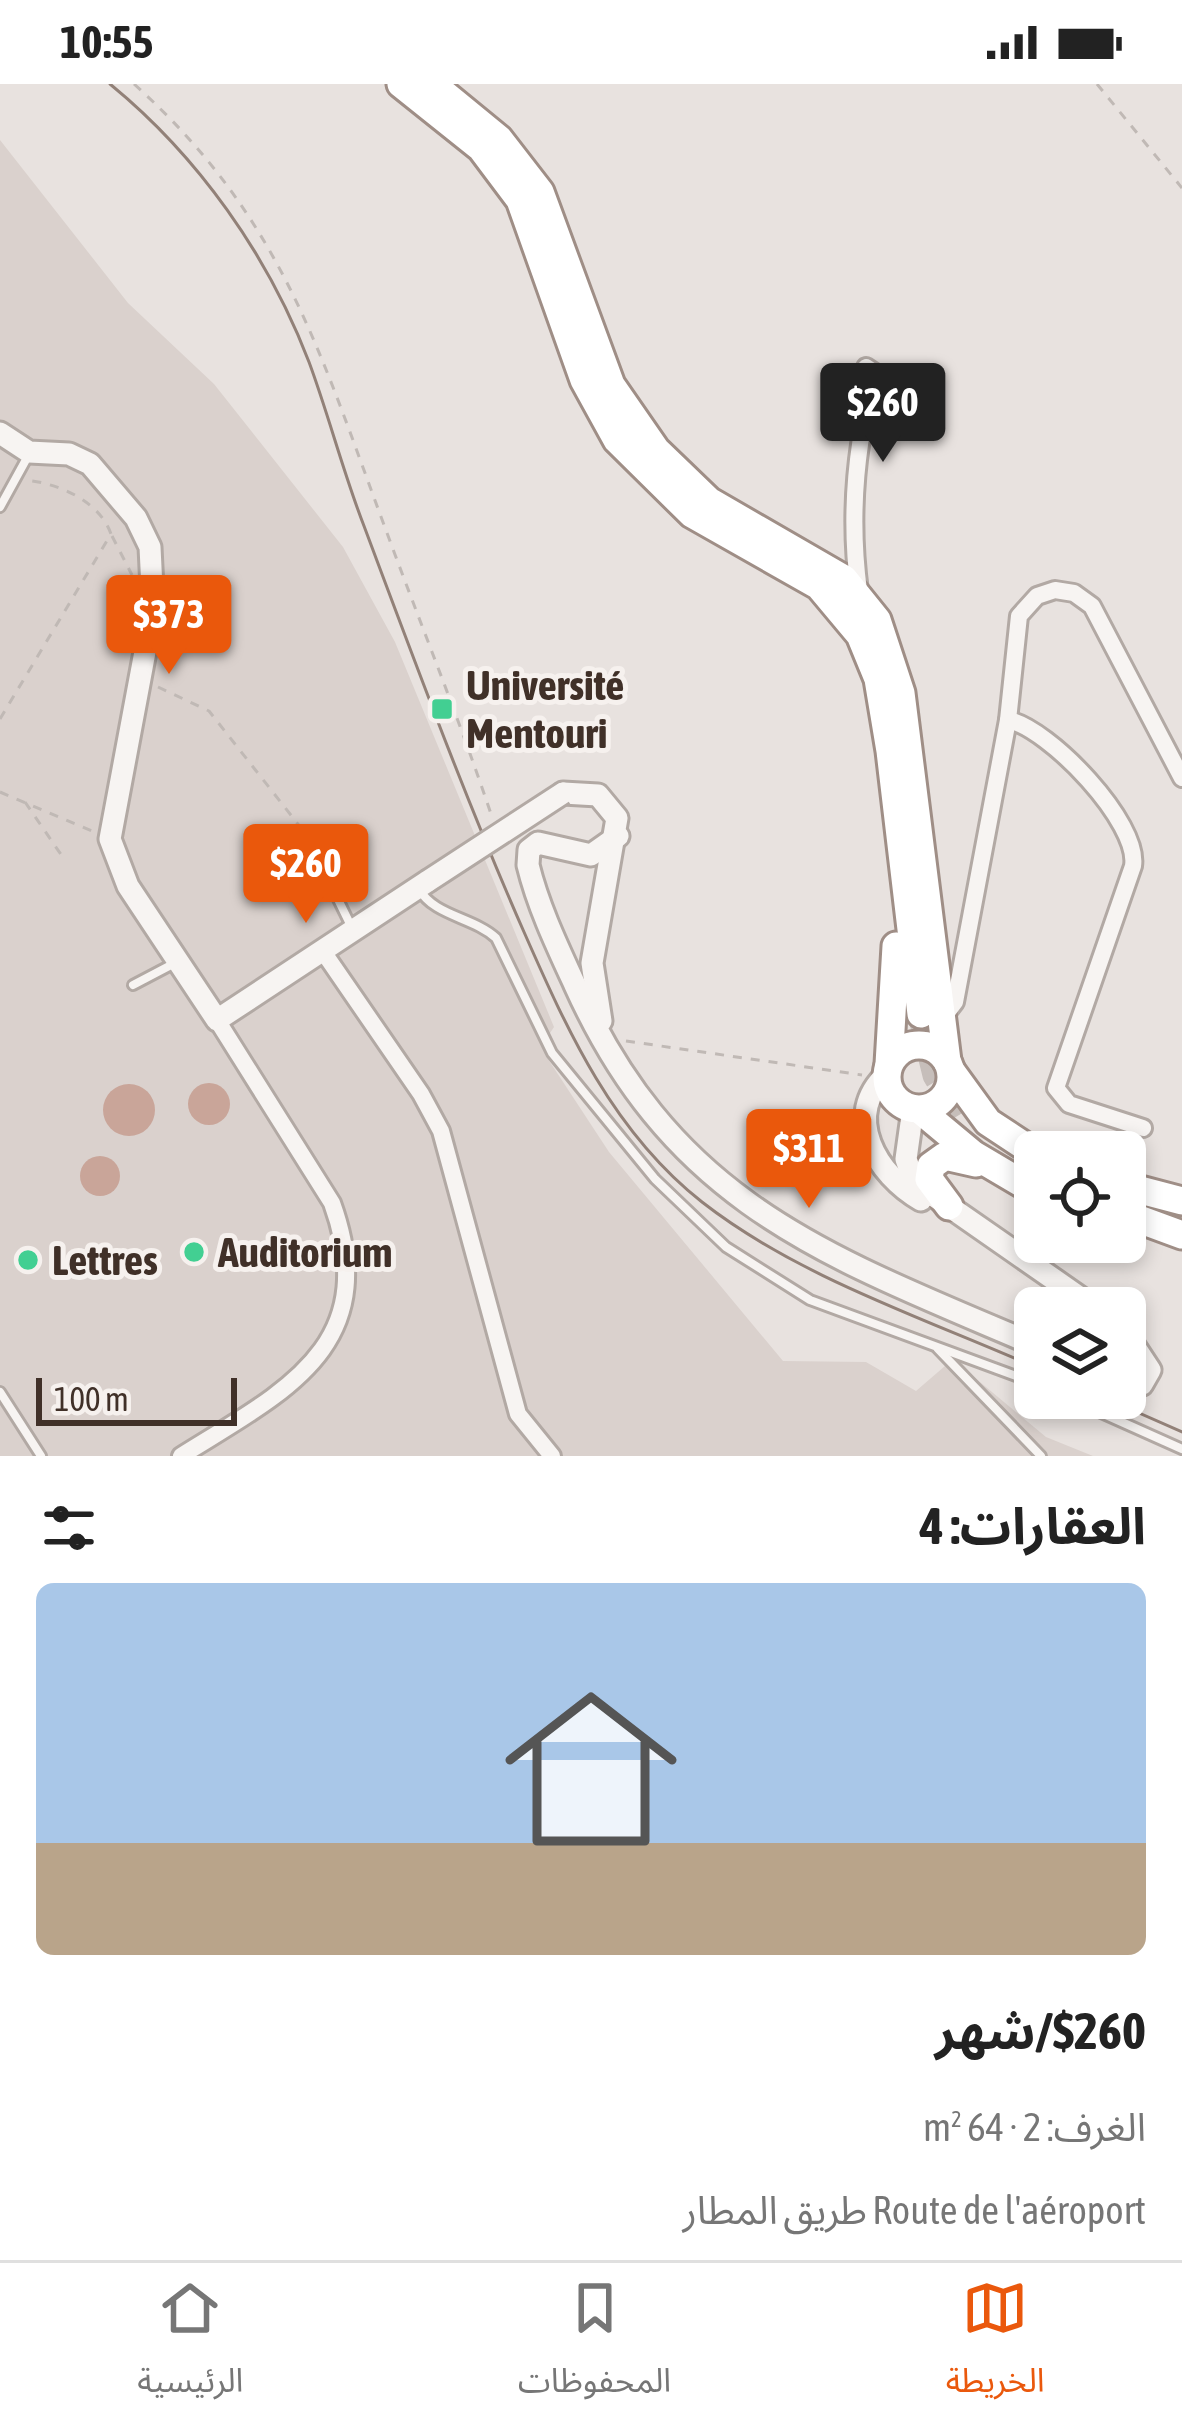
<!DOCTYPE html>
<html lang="ar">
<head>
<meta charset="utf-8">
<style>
  body { margin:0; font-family:"Asap Condensed","Noto Sans Arabic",sans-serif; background:#f6f6f6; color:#222; direction:rtl; height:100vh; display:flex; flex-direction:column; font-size:45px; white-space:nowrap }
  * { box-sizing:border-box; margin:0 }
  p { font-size:39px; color:#767676 }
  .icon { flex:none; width:66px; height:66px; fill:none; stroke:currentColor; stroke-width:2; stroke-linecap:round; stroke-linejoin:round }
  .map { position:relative; height:1372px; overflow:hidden; direction:ltr }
  .panel { display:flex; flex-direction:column; background:#fff; flex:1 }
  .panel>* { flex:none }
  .controls { position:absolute; left:1014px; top:1047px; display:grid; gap:24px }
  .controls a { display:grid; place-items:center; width:132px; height:132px; border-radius:18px; background:#fff; box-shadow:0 6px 18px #0003; font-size:60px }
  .scale { position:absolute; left:36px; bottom:30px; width:201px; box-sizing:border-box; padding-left:12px; border:6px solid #403028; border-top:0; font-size:33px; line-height:42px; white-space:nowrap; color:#403028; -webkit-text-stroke:9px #f6f1ee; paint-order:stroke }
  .price { position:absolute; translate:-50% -102px; padding:0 27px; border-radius:12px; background:#ea580c; color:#fff; font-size:39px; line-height:78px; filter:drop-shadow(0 3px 6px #0008) }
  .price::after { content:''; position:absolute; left:50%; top:72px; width:36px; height:27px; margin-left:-18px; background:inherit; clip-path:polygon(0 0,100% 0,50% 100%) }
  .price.selected { background:#222; color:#fff }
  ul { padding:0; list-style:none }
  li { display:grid; align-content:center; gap:24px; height:636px; padding:0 36px }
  li span { display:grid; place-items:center; height:372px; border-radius:18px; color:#555 }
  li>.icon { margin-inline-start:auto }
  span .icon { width:216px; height:216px; fill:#fffc; stroke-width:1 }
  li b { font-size:51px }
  h2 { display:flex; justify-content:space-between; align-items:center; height:144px; padding:0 36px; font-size:51px }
  .status { display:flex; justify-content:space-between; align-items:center; height:84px; padding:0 60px; background:#fff; direction:ltr }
  .status svg { height:33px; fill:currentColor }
  .tabs { display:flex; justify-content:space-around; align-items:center; height:168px; border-top:3px solid #e0e0e0; background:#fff; font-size:33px; color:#767676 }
  .tabs a { display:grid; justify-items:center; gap:6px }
  .tabs .selected { color:#ea580c }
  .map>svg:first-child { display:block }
</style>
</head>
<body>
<div class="status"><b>10:55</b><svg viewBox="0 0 49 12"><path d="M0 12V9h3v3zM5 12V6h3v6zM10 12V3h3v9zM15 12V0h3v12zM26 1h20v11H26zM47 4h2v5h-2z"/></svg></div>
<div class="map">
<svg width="1182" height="1372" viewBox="0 0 1182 1372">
  <rect width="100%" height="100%" fill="#e8e2df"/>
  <path fill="#dad1cd" d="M0,56l128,163 86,81 129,163 52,95 159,385 -12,18 4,11 63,96 174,209 83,1 50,29 29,-25 19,20 10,-9 72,60 47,19h-1093z"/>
  <g fill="#c9a599">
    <circle cx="209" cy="1020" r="21"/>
    <circle cx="129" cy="1026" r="26"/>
    <circle cx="100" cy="1092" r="20"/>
  </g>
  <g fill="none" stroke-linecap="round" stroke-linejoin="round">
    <path stroke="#c6beba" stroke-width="27" stroke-dasharray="27 14" stroke-linecap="butt" d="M921,930l15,61 26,43"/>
    <defs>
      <g id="service">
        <path d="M0,423l28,-51"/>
        <path d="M309,756l43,88"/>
        <path d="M419,805c15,27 54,28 77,49l56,115 103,126 71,68 84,53 225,83"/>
        <path d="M133,901l40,-21"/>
        <path d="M938,1265l103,107"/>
        <path d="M0,1308l41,64"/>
        <path d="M1068,1314l114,51"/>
      </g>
      <g id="minor">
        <path d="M859,507c-10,-74 -4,-145 16,-218l-9,-6"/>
        <path d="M1008,636c41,8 132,103 125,146l-77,222 13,16 74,24"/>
        <path d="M322,866l99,144 20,37 77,283 34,42"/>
        <path d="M942,935l13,-17 53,-282 11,-104 18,-20 18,-6 19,3 18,13 90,172"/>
        <path d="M181,1372c102,-64 203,-109 151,-253l-115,-183"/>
      </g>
      <g id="tertiary">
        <path d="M0,349l29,19 40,2 21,10 46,54 14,29 3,62 -43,230 18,47 89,134 211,-139"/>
        <path d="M563,709l35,2 19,23 -25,145 9,58"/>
        <path d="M618,752l-27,19 -53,-12 -9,7 -1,15c10,41 29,81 47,120 99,220 252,271 460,360"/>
        <path d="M887,990c-46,42 -10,101 34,126"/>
        <path d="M913,1025l-7,50 8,23 181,126"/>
        <path d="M1125,1248l25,38 -8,14 -17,-1"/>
      </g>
      <g id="trunk">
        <path d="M401,0l80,64 39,52 64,180 33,60 75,74 127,72 41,49 18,44 12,72 31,263"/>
        <path d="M432,0l67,55 41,53 71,193 45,65 53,51 135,78 33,41 24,73 46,368"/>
        <circle cx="919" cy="993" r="32"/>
        <path d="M889,980l7,-118"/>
        <path d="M951,987l37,51 47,31"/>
        <path d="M920,1026l54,45 61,36"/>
        <path d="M1125,1102l57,15"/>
        <path d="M949,1122l-20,-27 2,-13 14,-10 31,7"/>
        <path d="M1125,1130l57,21"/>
      </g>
    </defs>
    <use href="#service" stroke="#b2a9a4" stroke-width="14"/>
    <use href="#minor" stroke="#b2a9a4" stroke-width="22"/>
    <use href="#tertiary" stroke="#b2a9a4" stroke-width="27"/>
    <use href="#trunk" stroke="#9f8e86" stroke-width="33"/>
    <g stroke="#c0b9b5" stroke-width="3" stroke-dasharray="9 9" stroke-linecap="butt">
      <path d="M134,0c149,134 186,269 253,449 35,95 73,188 105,284"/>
      <path d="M1097,0l85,104"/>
      <path d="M112,452l20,39"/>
      <path d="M158,603l51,24 96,122"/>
      <path d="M0,635l111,-185c-12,-34 -54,-51 -86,-54"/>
      <path d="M0,708l92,39"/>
      <path d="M25,718l37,54"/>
      <path d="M626,957l236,34"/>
    </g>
    <use href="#service" stroke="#f7f4f2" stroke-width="8"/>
    <use href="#minor" stroke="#f7f4f2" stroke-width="16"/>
    <use href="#tertiary" stroke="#f7f4f2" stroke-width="21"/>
    <use href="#trunk" stroke="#fff" stroke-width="27"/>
    <g stroke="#928178" stroke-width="3">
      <path d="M110,0c88,72 158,171 199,278 20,54 34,110 55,164 51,136 101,272 160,406 44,100 89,200 178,270 96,75 222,116 333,165"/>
      <path d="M1105,1314l77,34"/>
    </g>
    <defs>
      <path id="tertiary-bridge" d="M428,797l135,-88"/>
    </defs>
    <use href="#tertiary-bridge" stroke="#b2a9a4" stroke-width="27" stroke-linecap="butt"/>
    <use href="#tertiary-bridge" stroke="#f7f4f2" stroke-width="21"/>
  </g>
  <g fill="#42cf92" stroke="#f6f1ee" stroke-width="4.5">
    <rect x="430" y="613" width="24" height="24" rx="6"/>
    <circle cx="194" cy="1168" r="12"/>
    <circle cx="28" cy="1176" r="12"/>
  </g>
  <g text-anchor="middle" stroke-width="10" stroke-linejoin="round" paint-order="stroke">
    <g font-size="42" font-weight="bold" fill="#403028" stroke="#f6f1ee" text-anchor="start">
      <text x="466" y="616">Université<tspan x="466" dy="48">Mentouri</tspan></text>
      <text x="218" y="1183">Auditorium</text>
      <text x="52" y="1191">Lettres</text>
    </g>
  </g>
</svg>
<div class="controls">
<a><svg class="icon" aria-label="locate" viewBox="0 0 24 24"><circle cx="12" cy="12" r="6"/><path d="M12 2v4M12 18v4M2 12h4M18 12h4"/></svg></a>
<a><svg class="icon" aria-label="layers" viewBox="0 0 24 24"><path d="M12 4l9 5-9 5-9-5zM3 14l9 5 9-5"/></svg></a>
</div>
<div class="scale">100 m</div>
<b class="price selected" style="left:883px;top:381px">$260</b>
<b class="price" style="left:169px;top:593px">$373</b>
<b class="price" style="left:306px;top:842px">$260</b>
<b class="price" style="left:809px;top:1127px">$311</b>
</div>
<section class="panel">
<h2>العقارات: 4<svg class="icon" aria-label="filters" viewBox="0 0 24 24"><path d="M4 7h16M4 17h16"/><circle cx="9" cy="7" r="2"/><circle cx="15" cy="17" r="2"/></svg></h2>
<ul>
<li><span style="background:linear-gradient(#a9c7e8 70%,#b9a48a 0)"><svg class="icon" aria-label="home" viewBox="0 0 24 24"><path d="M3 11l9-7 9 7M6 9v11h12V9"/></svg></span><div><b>$260/شهر</b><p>الغرف: 2 · 64 m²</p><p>Route de l'aéroport طريق المطار</p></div></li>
</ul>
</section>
<nav class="tabs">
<a class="selected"><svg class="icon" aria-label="map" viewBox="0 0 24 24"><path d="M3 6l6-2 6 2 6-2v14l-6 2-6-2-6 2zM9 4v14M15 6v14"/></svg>الخريطة</a>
<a><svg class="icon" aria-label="saved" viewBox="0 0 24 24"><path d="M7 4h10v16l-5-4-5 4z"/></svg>المحفوظات</a>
<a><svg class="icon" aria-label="home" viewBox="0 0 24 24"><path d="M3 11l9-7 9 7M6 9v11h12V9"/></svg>الرئيسية</a>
</nav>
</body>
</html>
